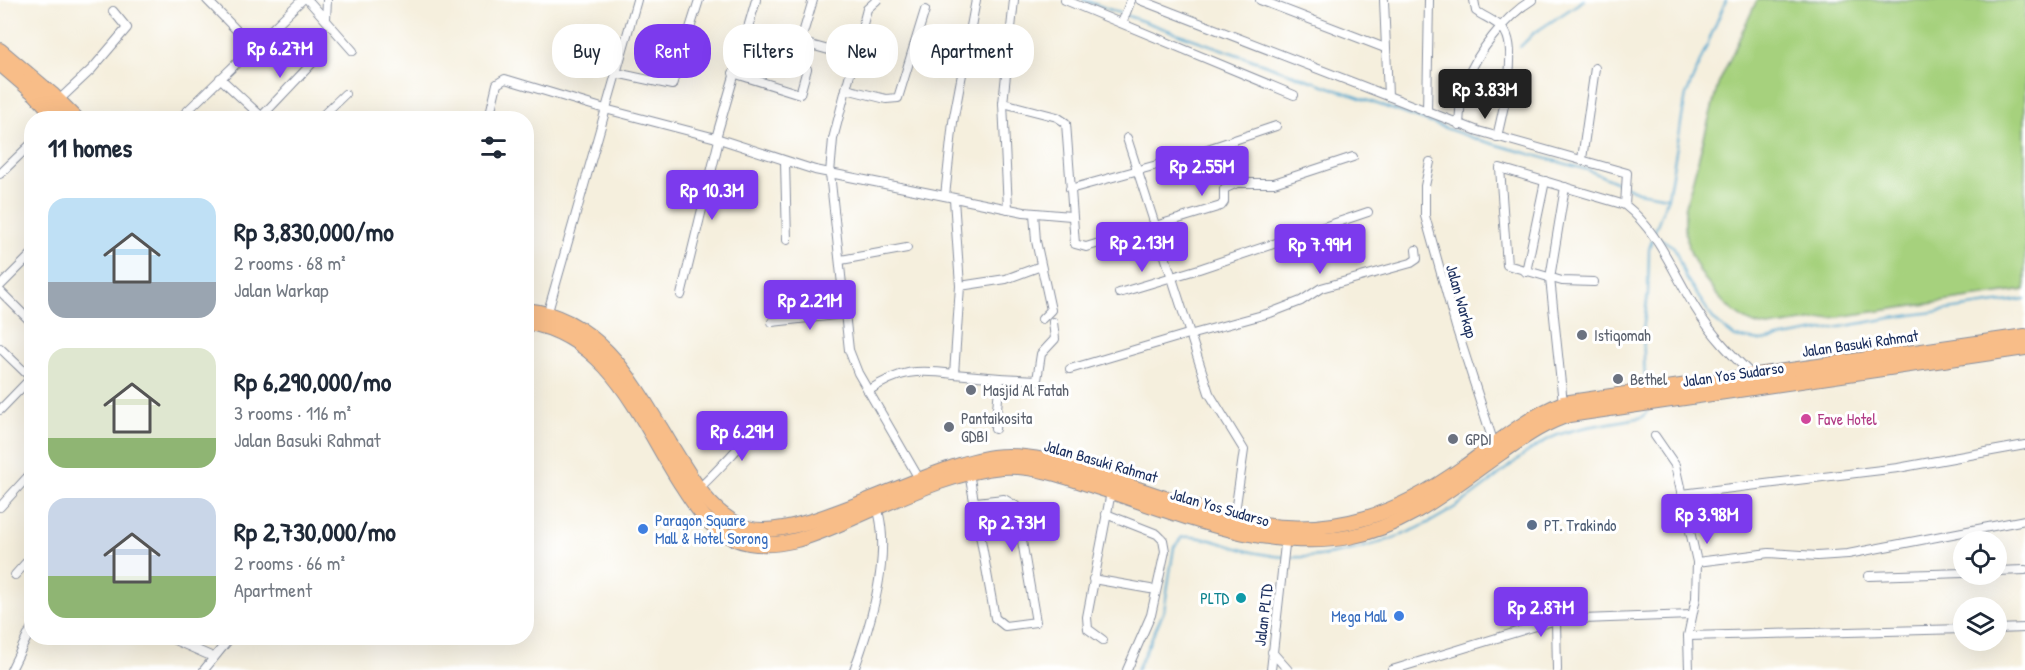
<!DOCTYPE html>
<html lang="en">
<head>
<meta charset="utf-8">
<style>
  body { margin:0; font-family:"Patrick Hand",sans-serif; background:#f6f6f7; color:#1f2937; height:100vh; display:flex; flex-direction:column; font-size:22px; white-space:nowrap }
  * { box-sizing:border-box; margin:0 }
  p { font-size:20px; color:#747a83 }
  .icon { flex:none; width:33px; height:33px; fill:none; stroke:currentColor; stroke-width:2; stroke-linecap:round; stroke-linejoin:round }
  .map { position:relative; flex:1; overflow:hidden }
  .side { position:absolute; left:24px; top:111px; width:510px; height:534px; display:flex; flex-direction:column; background:#fff; border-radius:24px; box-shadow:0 6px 24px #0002 }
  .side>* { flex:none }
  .banner { position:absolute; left:552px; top:24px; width:570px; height:54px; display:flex; gap:12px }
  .buttons { position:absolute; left:1953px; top:531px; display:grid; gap:12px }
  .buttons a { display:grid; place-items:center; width:54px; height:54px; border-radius:50%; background:#fff; box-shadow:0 6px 24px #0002; font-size:30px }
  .price { position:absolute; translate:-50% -51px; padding:0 14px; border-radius:6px; background:#7c3aed; color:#fff; font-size:20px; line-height:39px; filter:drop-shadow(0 2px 3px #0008) }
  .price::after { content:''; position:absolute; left:50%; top:36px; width:18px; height:14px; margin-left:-9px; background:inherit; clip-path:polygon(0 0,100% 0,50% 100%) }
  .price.on { background:#222; color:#fff }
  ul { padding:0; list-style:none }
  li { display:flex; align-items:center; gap:18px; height:150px; padding:0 24px }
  li span { display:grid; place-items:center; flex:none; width:168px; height:120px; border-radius:18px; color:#555 }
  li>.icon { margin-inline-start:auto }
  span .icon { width:72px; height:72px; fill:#fffc; stroke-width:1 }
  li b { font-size:26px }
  h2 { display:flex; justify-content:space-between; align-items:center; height:72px; padding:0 24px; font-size:26px }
  .chip { padding:0 21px; border-radius:24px; background:#fff; box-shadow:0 6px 24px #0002; font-size:21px; line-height:54px }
  .chip.on { background:#7c3aed; color:#fff }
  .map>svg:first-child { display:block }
</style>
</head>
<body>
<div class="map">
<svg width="2025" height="670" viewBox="0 0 2025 670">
  <rect width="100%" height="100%" fill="#fff"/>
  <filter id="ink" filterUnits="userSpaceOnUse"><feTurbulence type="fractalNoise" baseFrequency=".0167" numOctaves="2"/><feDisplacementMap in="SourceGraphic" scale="12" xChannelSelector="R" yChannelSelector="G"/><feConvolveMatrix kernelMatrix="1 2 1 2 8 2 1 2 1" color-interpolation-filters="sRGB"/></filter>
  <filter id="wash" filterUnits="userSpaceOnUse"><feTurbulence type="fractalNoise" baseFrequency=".008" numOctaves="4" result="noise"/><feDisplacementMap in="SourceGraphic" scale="24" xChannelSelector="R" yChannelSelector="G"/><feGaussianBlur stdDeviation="1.35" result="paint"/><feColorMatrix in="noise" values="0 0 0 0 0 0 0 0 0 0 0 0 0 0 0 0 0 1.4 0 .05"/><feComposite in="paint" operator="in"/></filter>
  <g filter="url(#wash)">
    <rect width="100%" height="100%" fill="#f5efdd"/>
    <path fill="#a6d17d" stroke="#60806e" stroke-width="1.5" d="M1757,0h268v290l-257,37c-36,-3 -72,-52 -81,-85 -3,-11 -2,-21 -2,-33l33,-124z"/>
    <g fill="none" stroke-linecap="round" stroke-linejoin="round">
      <g stroke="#53a6ce" stroke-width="2">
        <path d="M1083,0l396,140 109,30 50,22 30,5 -14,36"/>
        <path d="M1520,47l14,-14 50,-33"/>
        <path d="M1668,197l18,-102 40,-95"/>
        <path d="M1658,237l16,10 12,31 28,42 21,17 26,4 130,-23 134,-19"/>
        <path d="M1645,383l-2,-53 5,-36 1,-45 3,-9"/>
        <path d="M1137,670l27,-59 10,-64 8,-10c28,-2 52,13 80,17 25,5 51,4 77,-1 60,-12 100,-31 147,-68 22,-17 42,-36 67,-48 28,-12 60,-13 89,-20l5,-5"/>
      </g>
    </g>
  </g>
  <g filter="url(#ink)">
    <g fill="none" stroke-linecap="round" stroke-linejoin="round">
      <defs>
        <g id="street">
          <path d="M207,0l46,47"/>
          <path d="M308,0l45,51"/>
          <path d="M1065,0l229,95"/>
          <path d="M1140,0l248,96"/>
          <path d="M1260,0l125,48"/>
          <path d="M1384,0l4,96 90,35 149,42 -2,32c34,27 48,68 71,104 16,26 36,46 57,67"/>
          <path d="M1474,0l2,11c8,6 20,10 27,18 17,18 -1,85 -6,108"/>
          <path d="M326,19l1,-19"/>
          <path d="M1122,23l9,-23"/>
          <path d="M807,44l47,13"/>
          <path d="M616,73l56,12 27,-85"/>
          <path d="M733,73l67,21 7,-25 -12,-9 18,-60"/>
          <path d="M220,78l43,40"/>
          <path d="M846,89l21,-80 10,-9"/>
          <path d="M59,100l33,-31 35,-41 -14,-17"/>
          <path d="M1003,103l54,14 9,6 9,121 11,3 135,-41 3,-4v-13l13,-6h37l79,-26"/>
          <path d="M1427,112l2,-112"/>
          <path d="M261,117l55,-58"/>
          <path d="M180,118l122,-118"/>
          <path d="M320,118l25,-24"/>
          <path d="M489,118l8,-34 8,-5 100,30 111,29 99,32 209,42 47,4"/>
          <path d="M1459,125c1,-14 1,-29 6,-42 12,-30 39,-66 67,-83"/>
          <path d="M716,138l40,-138"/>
          <path d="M1127,138l82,255 35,57 -10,69"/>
          <path d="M1582,159l13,-91"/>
          <path d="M785,162l2,78"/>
          <path d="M1430,162l-5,24v30l31,111 38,117"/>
          <path d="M0,174l32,-31"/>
          <path d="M1070,189l105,-29 101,-34"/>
          <path d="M945,196l8,-74 23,-122"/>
          <path d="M954,199l6,87 -6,88 46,4 -5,51"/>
          <path d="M1008,209l-5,-106 11,-103"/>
          <path d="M1034,213l2,28 15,69 -9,9"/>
          <path d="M841,260l66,-12"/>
          <path d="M1526,272l19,-91"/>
          <path d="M1594,282l-32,-1 -55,-16 -7,-97 125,37"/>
          <path d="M0,286l32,-32"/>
          <path d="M960,286l46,-7 35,-13"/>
          <path d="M0,291l32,32"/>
          <path d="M1119,293l80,-24 169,-57"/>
          <path d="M681,295l38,-155"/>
          <path d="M547,315l90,-315"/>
          <path d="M772,322l73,-8"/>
          <path d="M1189,335l81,-22 31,-12 20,-13 90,-25 6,-4 -1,-9"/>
          <path d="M0,348l31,30"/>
          <path d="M1070,369l118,-35"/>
          <path d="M1000,378l37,2 4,-26 14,-15 -2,-17"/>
          <path d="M868,391c32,-21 49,-22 86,-17"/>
          <path d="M1563,403l-13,-125 15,-91"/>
          <path d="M0,410l32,-33"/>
          <path d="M1655,436l20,29 22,97 -1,36 -8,38 1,34"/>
          <path d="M969,473l26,145 10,8 31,-4 -20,-116 -12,-7 -28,3"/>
          <path d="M921,482l-63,-109 -9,-23 -19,-177 3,-34 13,-50 40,10 12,-1 27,-88"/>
          <path d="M698,489c26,-23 46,-51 73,-72"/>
          <path d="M1682,494l216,-26 127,-23"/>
          <path d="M0,507l32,-35"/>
          <path d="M1106,514l51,20 6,6 2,11 -14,64 -24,55"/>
          <path d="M1697,562l72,-9 48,3 31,-2 177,-34"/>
          <path d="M1996,571l29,-1"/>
          <path d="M15,575l17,-19"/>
          <path d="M1869,576l95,-3"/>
          <path d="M1093,579l57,10"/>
          <path d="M1556,620l1,50"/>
          <path d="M1996,629l29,-1"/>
          <path d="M1688,636l276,-7"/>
          <path d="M170,638l43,19"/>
          <path d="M1103,640l-15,-11 -1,-12 24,-125"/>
          <path d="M1272,652l16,18"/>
          <path d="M11,670l21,-43"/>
          <path d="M204,670l26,-32"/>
          <path d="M854,670c17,-46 38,-116 23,-163"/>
          <path d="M1271,670l15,-134"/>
          <path d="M1392,670l164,-50 135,-5"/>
        </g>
        <g id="highway">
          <path d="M0,50l52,44 24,24"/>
          <path d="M0,64l36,31 21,23"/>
          <path d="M526,310c84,8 118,95 158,156 16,26 33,52 64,62 48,16 182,-63 245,-71 40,-5 81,11 119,23 47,16 95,33 143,44 81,13 144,-10 209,-57 32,-23 62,-49 99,-64l462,-67"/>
          <path d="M526,322c84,15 112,94 153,159 14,22 28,46 53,57 49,20 100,-12 144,-30 39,-17 84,-37 126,-41 34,-2 68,11 100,22 77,25 165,63 247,48 59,-11 103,-50 152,-84 22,-15 42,-30 68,-38l456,-67"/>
        </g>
      </defs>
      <use href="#street" stroke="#888f9e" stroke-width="10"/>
      <use href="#highway" stroke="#888f9e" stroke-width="16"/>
      <use href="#street" stroke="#fff" stroke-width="8"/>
      <use href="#highway" stroke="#f8bd88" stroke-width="14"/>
    </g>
  </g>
  <g fill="#6b7280" stroke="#fff" stroke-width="2">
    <circle cx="1582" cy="335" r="6"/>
    <circle cx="1618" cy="379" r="6"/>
    <circle cx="971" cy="390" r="6"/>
    <circle cx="949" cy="427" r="6"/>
    <circle cx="1453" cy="439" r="6"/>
  </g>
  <circle fill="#d1479c" stroke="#fff" stroke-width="2" cx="1806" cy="419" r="6"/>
  <circle fill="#5c6f8a" stroke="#fff" stroke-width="2" cx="1532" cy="525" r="6"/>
  <g fill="#3f7fe0" stroke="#fff" stroke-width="2">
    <circle cx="643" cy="529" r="6"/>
    <circle cx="1399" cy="616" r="6"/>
  </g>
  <circle fill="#0f9aa8" stroke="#fff" stroke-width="2" cx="1241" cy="598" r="6"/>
  <g text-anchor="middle" stroke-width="6" stroke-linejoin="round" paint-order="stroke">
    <g font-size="16" fill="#1b2f5e" stroke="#fff">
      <text transform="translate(1462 301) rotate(74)" y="6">Jalan Warkap</text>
      <text transform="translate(1860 343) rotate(-8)" y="6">Jalan Basuki Rahmat</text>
      <text transform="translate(1733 374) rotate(-8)" y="6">Jalan Yos Sudarso</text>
      <text transform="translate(1101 461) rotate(16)" y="6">Jalan Basuki Rahmat</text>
      <text transform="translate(1220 507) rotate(16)" y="6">Jalan Yos Sudarso</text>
      <text transform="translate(1263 615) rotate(-83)" y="6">Jalan PLTD</text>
    </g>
    <g font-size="16" fill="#5b616d" stroke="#fff" text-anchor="start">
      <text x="1594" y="341">Istiqomah</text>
      <text x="1630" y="385">Bethel</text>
      <text x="983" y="396">Masjid Al Fatah</text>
      <text x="961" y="424">Pantaikosita<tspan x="961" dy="18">GDBI</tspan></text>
      <text x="1465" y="445">GPDI</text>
    </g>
    <g font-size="16" fill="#b23c85" stroke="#fff" text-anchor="start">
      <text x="1818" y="425">Fave Hotel</text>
    </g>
    <g font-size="16" fill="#366cbe" stroke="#fff" text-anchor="start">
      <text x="655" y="526">Paragon Square<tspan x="655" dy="18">Mall &amp; Hotel Sorong</tspan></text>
      <text x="1387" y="622" text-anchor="end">Mega Mall</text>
    </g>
    <g font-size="16" fill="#4e5e75" stroke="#fff" text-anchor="start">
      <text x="1544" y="531">PT. Trakindo</text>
    </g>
    <g font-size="16" fill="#0d838f" stroke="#fff" text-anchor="end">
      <text x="1229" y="604">PLTD</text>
    </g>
  </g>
</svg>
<div class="buttons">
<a><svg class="icon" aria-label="locate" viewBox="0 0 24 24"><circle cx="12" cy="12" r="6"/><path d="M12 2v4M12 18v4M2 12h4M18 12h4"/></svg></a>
<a><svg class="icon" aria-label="layers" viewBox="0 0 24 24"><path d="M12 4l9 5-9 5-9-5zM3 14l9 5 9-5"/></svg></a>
</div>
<b class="price" style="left:280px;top:79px">Rp 6.27M</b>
<b class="price on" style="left:1485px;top:120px">Rp 3.83M</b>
<b class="price" style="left:1202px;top:197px">Rp 2.55M</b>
<b class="price" style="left:712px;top:221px">Rp 10.3M</b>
<b class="price" style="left:1142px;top:273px">Rp 2.13M</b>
<b class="price" style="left:1320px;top:275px">Rp 7.99M</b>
<b class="price" style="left:810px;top:331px">Rp 2.21M</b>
<b class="price" style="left:742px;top:462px">Rp 6.29M</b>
<b class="price" style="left:1707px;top:545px">Rp 3.98M</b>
<b class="price" style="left:1012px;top:553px">Rp 2.73M</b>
<b class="price" style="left:1541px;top:638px">Rp 2.87M</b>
<div class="banner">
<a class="chip">Buy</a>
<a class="chip on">Rent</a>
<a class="chip">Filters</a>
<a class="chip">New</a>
<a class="chip">Apartment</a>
</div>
<section class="side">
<h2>11 homes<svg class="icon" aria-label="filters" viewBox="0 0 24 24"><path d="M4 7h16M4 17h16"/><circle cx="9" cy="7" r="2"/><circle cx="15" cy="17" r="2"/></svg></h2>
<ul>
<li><span style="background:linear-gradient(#bfe0f5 70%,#9aa5b1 0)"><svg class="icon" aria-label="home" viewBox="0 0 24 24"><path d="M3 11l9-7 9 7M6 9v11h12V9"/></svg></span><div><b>Rp 3,830,000/mo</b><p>2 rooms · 68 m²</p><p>Jalan Warkap</p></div></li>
<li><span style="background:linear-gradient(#dfe7d0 75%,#8fb573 0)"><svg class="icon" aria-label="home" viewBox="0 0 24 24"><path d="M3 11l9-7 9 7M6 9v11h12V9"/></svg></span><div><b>Rp 6,290,000/mo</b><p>3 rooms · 116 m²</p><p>Jalan Basuki Rahmat</p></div></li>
<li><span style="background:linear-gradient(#c9d6e8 65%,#8fb573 0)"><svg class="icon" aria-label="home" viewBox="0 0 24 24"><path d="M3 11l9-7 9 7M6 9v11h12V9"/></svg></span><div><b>Rp 2,730,000/mo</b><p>2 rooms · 66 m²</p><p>Apartment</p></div></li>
</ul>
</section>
</div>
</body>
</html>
